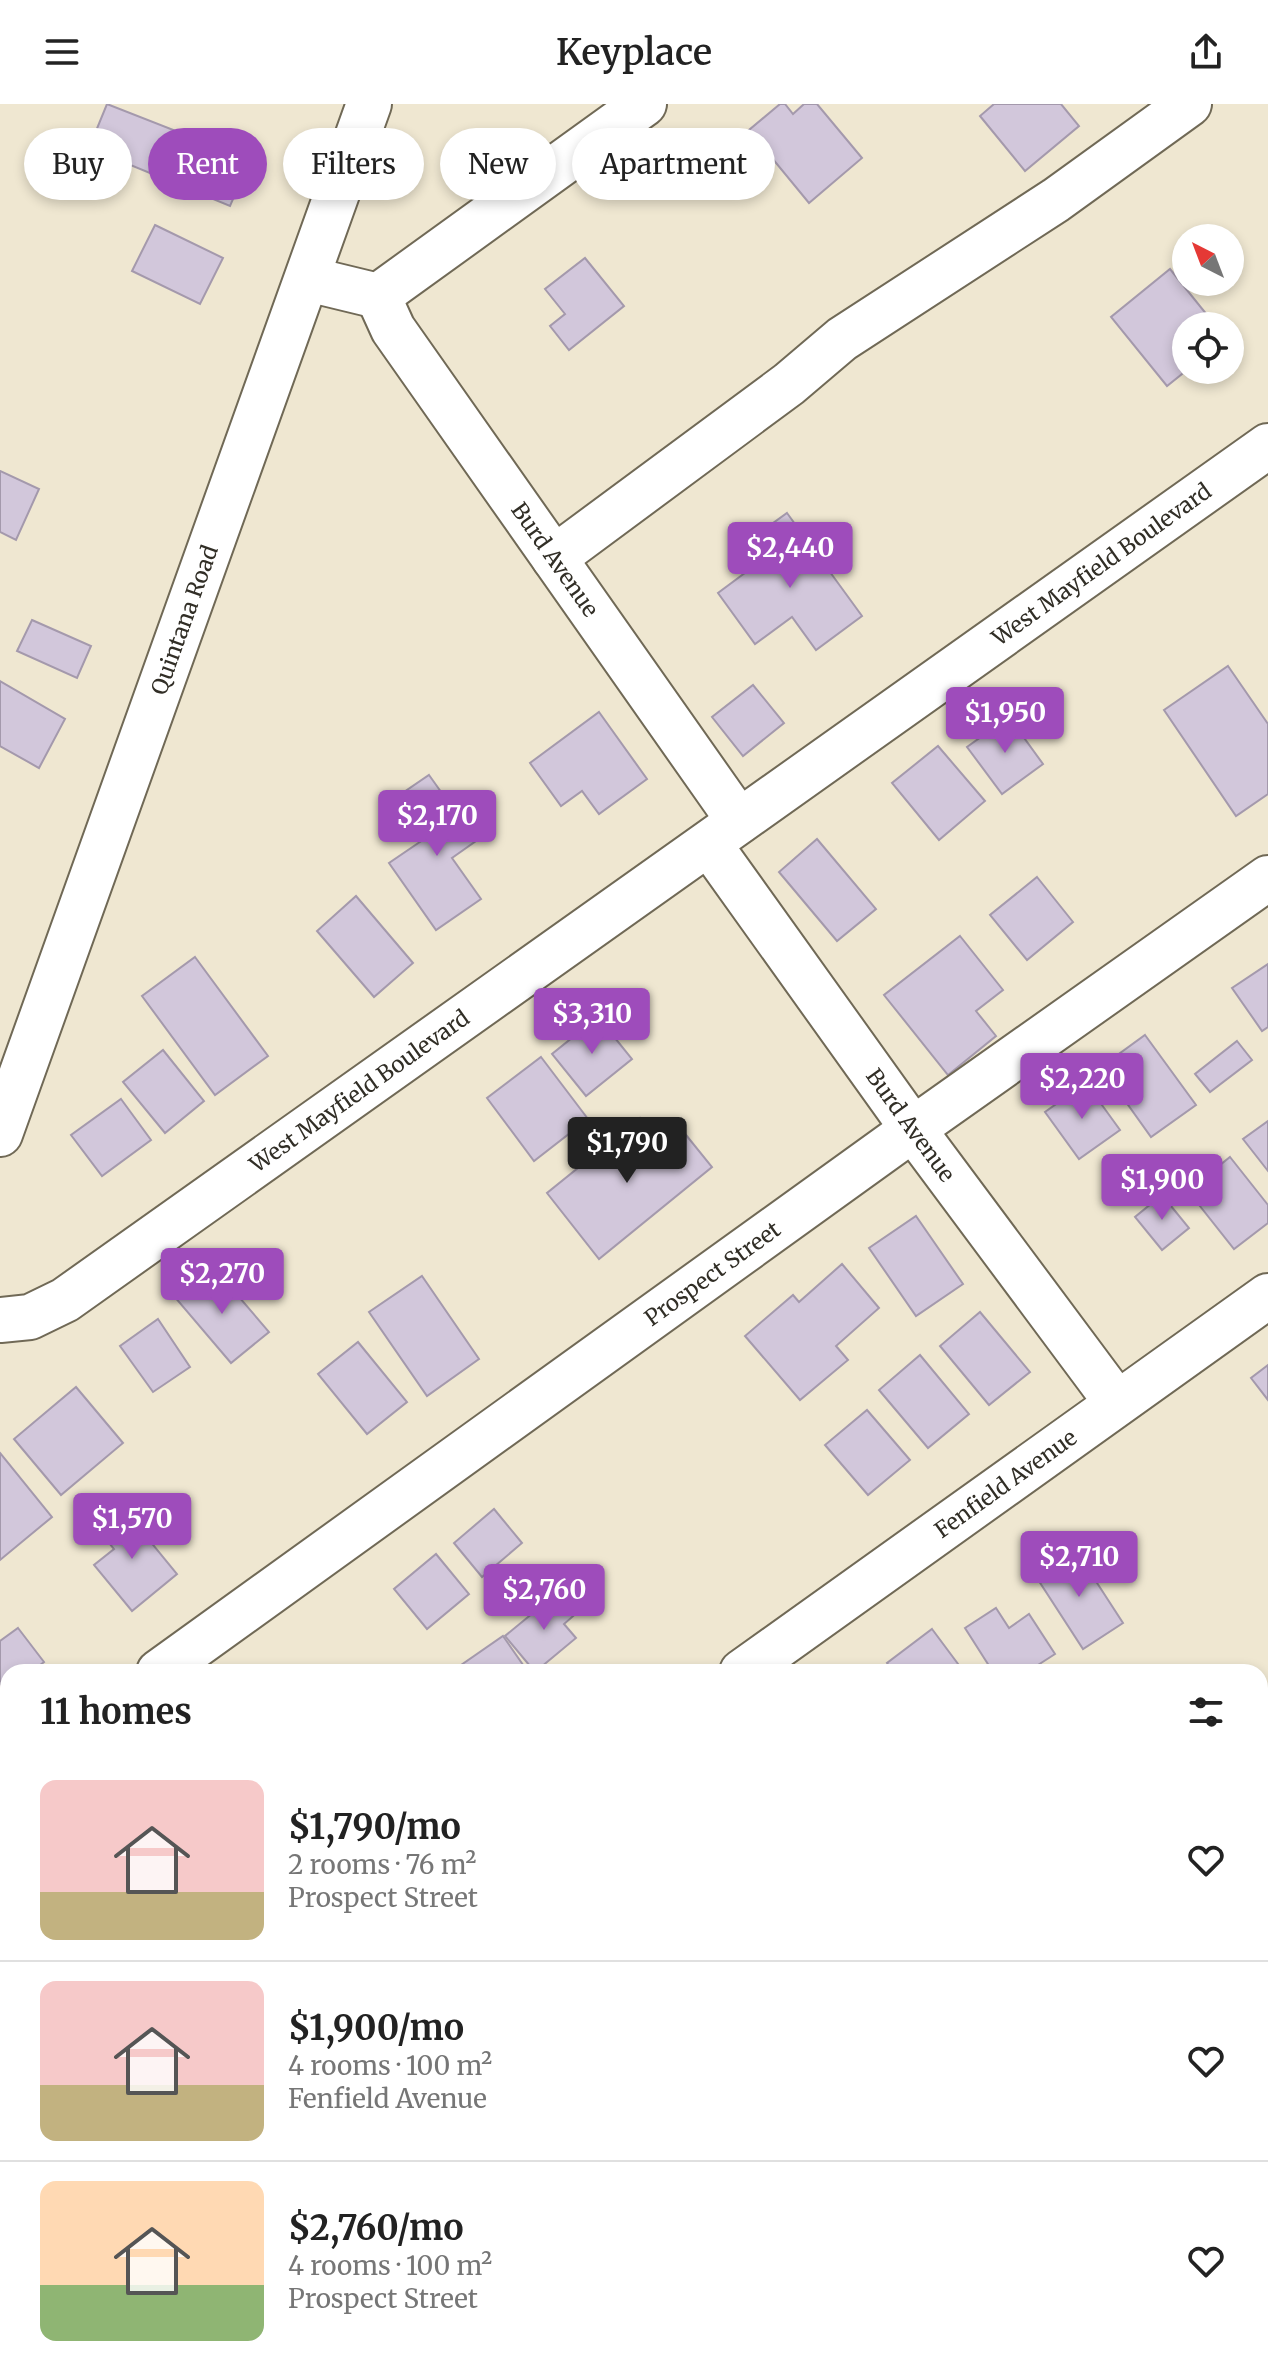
<!DOCTYPE html>
<html lang="en">
<head>
<meta charset="utf-8">
<style>
  body { margin:0; font-family:Merriweather,serif; background:#f6f6f6; color:#222; height:100vh; display:flex; flex-direction:column; font-size:30px; white-space:nowrap }
  * { box-sizing:border-box; margin:0 }
  p { font-size:26px; color:#767676 }
  .icon { flex:none; width:44px; height:44px; fill:none; stroke:currentColor; stroke-width:2; stroke-linecap:round; stroke-linejoin:round }
  .map { position:relative; flex:1; overflow:hidden }
  .side { position:absolute; left:0px; top:1560px; width:1268px; height:712px; display:flex; flex-direction:column; background:#fff; border-radius:24px 24px 0 0; box-shadow:0 4px 12px #0003 }
  .side>* { flex:none }
  .guide { position:absolute; left:24px; top:24px; width:800px; height:72px; display:flex; gap:16px }
  .needle { width:52px; rotate:318deg }
  .buttons { position:absolute; left:1172px; top:120px; display:grid; gap:16px }
  .buttons a { display:grid; place-items:center; width:72px; height:72px; border-radius:50%; background:#fff; box-shadow:0 4px 12px #0003; font-size:40px }
  .price { position:absolute; translate:-50% -68px; padding:0 18px; border-radius:8px; background:#9e4cbb; color:#fff; font-size:26px; line-height:52px; filter:drop-shadow(0 2px 4px #0008) }
  .price::after { content:''; position:absolute; left:50%; top:48px; width:24px; height:18px; margin-left:-12px; background:inherit; clip-path:polygon(0 0,100% 0,50% 100%) }
  .price.on { background:#222; color:#fff }
  ul { padding:0; list-style:none }
  li { display:flex; align-items:center; gap:24px; height:200px; padding:0 40px }
  li+li { border-top:2px solid #e0e0e0 }
  li span { display:grid; place-items:center; flex:none; width:224px; height:160px; border-radius:16px; color:#555 }
  li>.icon { margin-inline-start:auto }
  span .icon { width:96px; height:96px; fill:#fffc; stroke-width:1 }
  li b { font-size:34px }
  h2 { display:flex; justify-content:space-between; align-items:center; height:96px; padding:0 40px; font-size:34px }
  .pill { padding:0 28px; border-radius:36px; background:#fff; box-shadow:0 4px 12px #0003; font-size:28px; line-height:72px }
  .pill.on { background:#9e4cbb; color:#fff }
  header { display:flex; justify-content:space-between; align-items:center; height:104px; padding:0 40px; background:#fff; font-size:36px; font-weight:600 }
  .map>svg:first-child { display:block }
</style>
</head>
<body>
<header><svg class="icon" aria-label="menu" viewBox="0 0 24 24"><path d="M4 6h16M4 12h16M4 18h16"/></svg>Keyplace<svg class="icon" aria-label="share" viewBox="0 0 24 24"><path d="M12 15V3M7 8l5-5 5 5M5 13v7h14v-7"/></svg></header>
<div class="map">
<svg width="1268" height="2272" viewBox="0 0 1268 2272">
  <rect width="100%" height="100%" fill="#efe7d1"/>
  <g fill="#d2c7db" stroke="#a499ac" stroke-width="2">
    <path d="M107,0l143,56 -20,46 -141,-58z"/>
    <path d="M780,0h5l8,10 11,-10h13l45,54 -53,45 -60,-73z"/>
    <path d="M994,0h67l18,22 -54,45 -45,-55z"/>
    <path d="M155,121l68,33 -23,46 -68,-33z"/>
    <path d="M585,154l39,48 -55,44 -19,-24 15,-12 -20,-25z"/>
    <path d="M1170,165l46,57h-30l1,44 -20,16 -56,-69z"/>
    <path d="M0,367l39,18 -23,51 -16,-8z"/>
    <path d="M787,409l75,103 -46,34 -24,-33 -37,27 -37,-51 51,-38 -14,-19z"/>
    <path d="M32,516l59,26 -14,32 -60,-27z"/>
    <path d="M1228,562l40,58v70l-32,22 -72,-106z"/>
    <path d="M0,577l65,38 -26,49 -39,-22z"/>
    <path d="M753,581l31,38 -41,33 -31,-39z"/>
    <path d="M599,608l48,67 -48,35 -17,-23 -21,15 -31,-43z"/>
    <path d="M1009,613l34,47 -41,30 -35,-47z"/>
    <path d="M938,642l47,55 -46,39 -47,-57z"/>
    <path d="M429,671l47,66 -24,17 29,41 -45,31 -47,-67 44,-30 -29,-41z"/>
    <path d="M817,735l59,70 -39,32 -58,-69z"/>
    <path d="M1037,773l36,45 -46,38 -37,-45z"/>
    <path d="M356,792l57,67 -39,34 -57,-66z"/>
    <path d="M960,832l43,54 -27,21 20,25 -48,39 -64,-80z"/>
    <path d="M195,853l73,99 -53,39 -73,-99z"/>
    <path d="M1268,860v63l-6,4 -30,-43z"/>
    <path d="M598,913l34,42 -46,37 -34,-42z"/>
    <path d="M1145,931l51,70 -45,32 -50,-70z"/>
    <path d="M1237,937l15,19 -42,32 -15,-18z"/>
    <path d="M163,946l41,51 -39,32 -42,-51z"/>
    <path d="M541,953l47,62 -54,42 -47,-63z"/>
    <path d="M1086,979l34,47 -41,29 -34,-47z"/>
    <path d="M121,995l30,41 -49,36 -31,-41z"/>
    <path d="M640,1014l22,28 20,-16 30,37 -113,92 -52,-66z"/>
    <path d="M1268,1017v50l-25,-32z"/>
    <path d="M1230,1053l38,48v18l-34,26 -46,-58z"/>
    <path d="M1162,1091l27,33 -27,22 -27,-33z"/>
    <path d="M916,1112l47,68 -47,32 -47,-68z"/>
    <path d="M842,1160l37,44 -43,38 12,14 -48,40 -55,-64 48,-41 6,7z"/>
    <path d="M221,1172l48,56 -38,31 -58,-68 22,-18 11,12z"/>
    <path d="M422,1172l57,83 -52,37 -58,-84z"/>
    <path d="M980,1208l50,60 -41,33 -49,-59z"/>
    <path d="M158,1215l32,48 -37,25 -33,-46z"/>
    <path d="M358,1238l49,60 -40,32 -49,-60z"/>
    <path d="M920,1251l49,59 -41,34 -49,-58z"/>
    <path d="M1268,1261v35l-17,-22z"/>
    <path d="M76,1283l47,56 -62,52 -47,-56z"/>
    <path d="M867,1306l43,50 -42,35 -43,-50z"/>
    <path d="M0,1349l52,64 -52,43z"/>
    <path d="M122,1403l55,67 -45,37 -38,-46 20,-16 -17,-21z"/>
    <path d="M494,1405l28,34 -40,34 -28,-34z"/>
    <path d="M1075,1445l48,74 -40,26 -48,-74z"/>
    <path d="M436,1450l33,40 -42,35 -33,-40z"/>
    <path d="M561,1486l18,21 -15,13 12,14 -41,34 -30,-36z"/>
    <path d="M996,1504l13,20 20,-14 26,40 -28,18h-34l-28,-44z"/>
    <path d="M18,1524l26,34 -13,10h-23l-2,19 -6,-8v-42z"/>
    <path d="M932,1525l32,43h-70l-7,-9z"/>
    <path d="M503,1532l25,36h-77z"/>
    <path d="M8,1746v86l-8,-10v-69z"/>
    <path d="M1268,1950v95l-8,-10v-78z"/>
    <path d="M306,2264h9l7,8h-25z"/>
    <path d="M394,2264h88l5,8h-87z"/>
    <path d="M823,2264h10l6,8h-25z"/>
  </g>
  <g fill="none" stroke-linecap="round" stroke-linejoin="round">
    <defs>
      <g id="minor">
        <path d="M308,175l70,17 266,-192"/>
        <path id="s1" d="M378,192l15,33 346,492"/>
        <path d="M554,454l235,-174 53,-45 214,-139 133,-96"/>
        <path id="s2" d="M709,740l204,285 204,274"/>
        <path id="s3" d="M0,1030l369,-1030"/>
        <path id="s4" d="M0,1216l30,-3 35,-17 1203,-854"/>
        <path id="s5" d="M159,1568l754,-543 355,-251"/>
        <path id="s6" d="M742,1568l526,-376"/>
        <path d="M0,1682l8,-6"/>
        <path d="M1260,1845l8,-5"/>
        <path d="M0,2100l8,-6"/>
        <path d="M1260,2189l8,-6"/>
        <path d="M663,2272l11,-8"/>
        <path d="M1142,2272l12,-8"/>
      </g>
    </defs>
    <use href="#minor" stroke="#706956" stroke-width="48"/>
    <use href="#minor" stroke="#fff" stroke-width="44"/>
  </g>
  <g text-anchor="middle" stroke-width="6" stroke-linejoin="round" paint-order="stroke">
    <g font-size="22" fill="#312e26" stroke="#efe7d1">
      <text dy="8" stroke="none"><textPath href="#s1" startOffset="318">Burd Avenue</textPath></text>
      <text dy="8" stroke="none"><textPath href="#s4" startOffset="1340">West Mayfield Boulevard</textPath></text>
      <text dy="8" stroke="none"><textPath href="#s3" startOffset="546">Quintana Road</textPath></text>
      <text dy="8" stroke="none"><textPath href="#s4" startOffset="430">West Mayfield Boulevard</textPath></text>
      <text dy="8" stroke="none"><textPath href="#s2" startOffset="346">Burd Avenue</textPath></text>
      <text dy="8" stroke="none"><textPath href="#s5" startOffset="682">Prospect Street</textPath></text>
      <text dy="8" stroke="none"><textPath href="#s6" startOffset="324">Fenfield Avenue</textPath></text>
    </g>
  </g>
</svg>
<div class="buttons">
<a><svg class="needle" viewBox="-14 -14 28 28"><path d="M0-13l5 13h-10z" fill="#e53935"/><path d="M0 13l5-13h-10z" fill="#767676"/></svg></a>
<a><svg class="icon" aria-label="locate" viewBox="0 0 24 24"><circle cx="12" cy="12" r="6"/><path d="M12 2v4M12 18v4M2 12h4M18 12h4"/></svg></a>
</div>
<b class="price" style="left:790px;top:486px">$2,440</b>
<b class="price" style="left:1005px;top:651px">$1,950</b>
<b class="price" style="left:437px;top:754px">$2,170</b>
<b class="price" style="left:592px;top:952px">$3,310</b>
<b class="price" style="left:1082px;top:1017px">$2,220</b>
<b class="price on" style="left:627px;top:1081px">$1,790</b>
<b class="price" style="left:1162px;top:1118px">$1,900</b>
<b class="price" style="left:222px;top:1212px">$2,270</b>
<b class="price" style="left:132px;top:1457px">$1,570</b>
<b class="price" style="left:1079px;top:1495px">$2,710</b>
<b class="price" style="left:544px;top:1528px">$2,760</b>
<div class="guide">
<a class="pill">Buy</a>
<a class="pill on">Rent</a>
<a class="pill">Filters</a>
<a class="pill">New</a>
<a class="pill">Apartment</a>
</div>
<section class="side">
<h2>11 homes<svg class="icon" aria-label="filters" viewBox="0 0 24 24"><path d="M4 7h16M4 17h16"/><circle cx="9" cy="7" r="2"/><circle cx="15" cy="17" r="2"/></svg></h2>
<ul>
<li><span style="background:linear-gradient(#f6c9c9 70%,#c2b280 0)"><svg class="icon" aria-label="home" viewBox="0 0 24 24"><path d="M3 11l9-7 9 7M6 9v11h12V9"/></svg></span><div><b>$1,790/mo</b><p>2 rooms · 76 m²</p><p>Prospect Street</p></div><svg class="icon" aria-label="heart" viewBox="0 0 24 24"><path d="M12 20l-8-8c-3-5 5-10 8-4 3-6 11-1 8 4z"/></svg></li>
<li><span style="background:linear-gradient(#f6c9c9 65%,#c2b280 0)"><svg class="icon" aria-label="home" viewBox="0 0 24 24"><path d="M3 11l9-7 9 7M6 9v11h12V9"/></svg></span><div><b>$1,900/mo</b><p>4 rooms · 100 m²</p><p>Fenfield Avenue</p></div><svg class="icon" aria-label="heart" viewBox="0 0 24 24"><path d="M12 20l-8-8c-3-5 5-10 8-4 3-6 11-1 8 4z"/></svg></li>
<li><span style="background:linear-gradient(#ffd9b3 65%,#8fb573 0)"><svg class="icon" aria-label="home" viewBox="0 0 24 24"><path d="M3 11l9-7 9 7M6 9v11h12V9"/></svg></span><div><b>$2,760/mo</b><p>4 rooms · 100 m²</p><p>Prospect Street</p></div><svg class="icon" aria-label="heart" viewBox="0 0 24 24"><path d="M12 20l-8-8c-3-5 5-10 8-4 3-6 11-1 8 4z"/></svg></li>
</ul>
</section>
</div>
</body>
</html>
